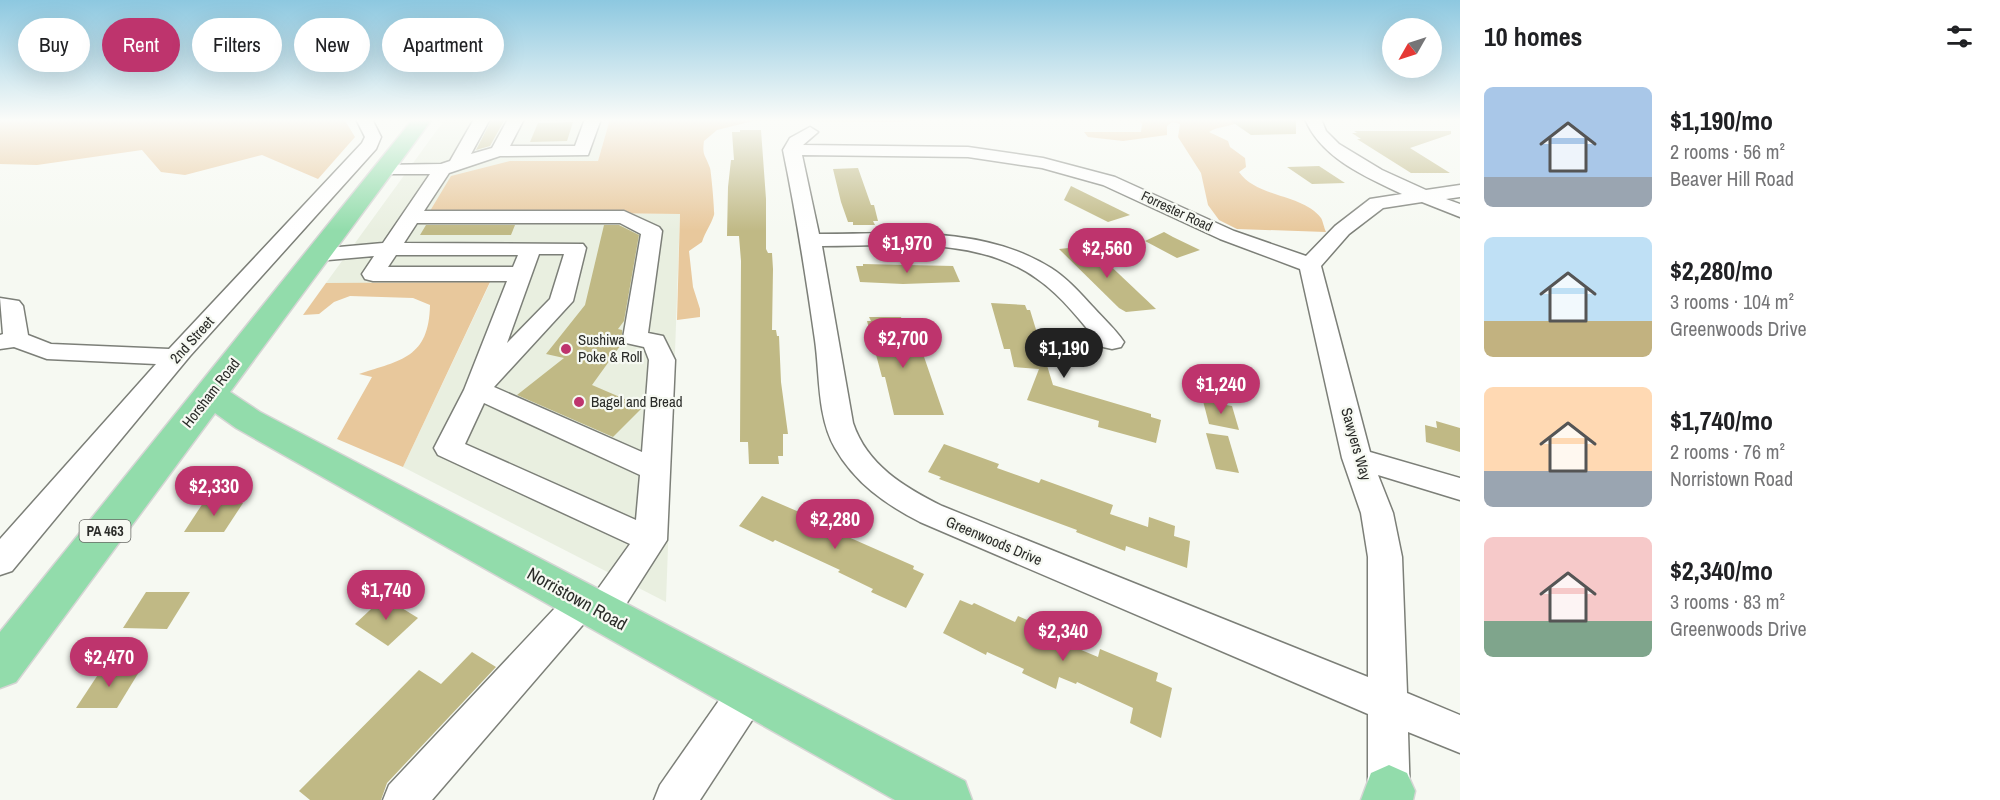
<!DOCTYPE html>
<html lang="en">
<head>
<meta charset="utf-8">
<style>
  body { margin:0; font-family:"Archivo Narrow",sans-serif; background:#f2f2f2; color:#202124; height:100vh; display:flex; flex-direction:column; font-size:22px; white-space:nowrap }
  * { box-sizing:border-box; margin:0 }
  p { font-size:20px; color:#757577 }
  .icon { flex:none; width:33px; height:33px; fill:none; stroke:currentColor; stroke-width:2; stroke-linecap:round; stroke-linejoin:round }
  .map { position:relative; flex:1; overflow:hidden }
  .side { display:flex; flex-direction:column; background:#fff; width:540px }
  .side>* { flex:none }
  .banner { position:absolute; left:18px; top:18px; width:570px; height:54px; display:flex; gap:12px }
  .needle { width:39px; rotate:231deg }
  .controls { position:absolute; left:1382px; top:18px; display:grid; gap:12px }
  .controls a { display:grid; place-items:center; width:60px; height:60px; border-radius:50%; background:#fff; box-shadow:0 6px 24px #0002; font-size:30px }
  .price { position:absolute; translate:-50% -51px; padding:0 14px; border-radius:21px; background:#be346d; color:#fff; font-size:20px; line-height:39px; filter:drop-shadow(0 2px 3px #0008) }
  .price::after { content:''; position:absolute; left:50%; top:36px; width:18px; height:14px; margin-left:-9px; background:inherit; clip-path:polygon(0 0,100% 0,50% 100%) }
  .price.selected { background:#222; color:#fff }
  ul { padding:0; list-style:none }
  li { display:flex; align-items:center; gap:18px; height:150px; padding:0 24px }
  li span { display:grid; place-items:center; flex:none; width:168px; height:120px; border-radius:9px; color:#555 }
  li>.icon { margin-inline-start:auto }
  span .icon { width:72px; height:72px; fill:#fffc; stroke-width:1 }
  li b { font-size:26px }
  h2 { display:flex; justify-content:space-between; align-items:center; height:72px; padding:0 24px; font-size:26px }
  .pill { padding:0 21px; border-radius:27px; background:#fff; box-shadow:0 6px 24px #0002; font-size:21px; line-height:54px }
  .pill.selected { background:#be346d; color:#fff }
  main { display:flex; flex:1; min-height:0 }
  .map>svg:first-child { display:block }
</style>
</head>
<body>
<main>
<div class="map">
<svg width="1460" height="800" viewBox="0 0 1460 800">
  <rect width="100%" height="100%" fill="#f6f9f2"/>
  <path fill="#e9efe0" d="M445,119h165l-12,42h-88l-80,50 250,3 -14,388 -263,-135 87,-184h-164z"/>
  <g fill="#e8c89c">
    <path d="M0,119h344l11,18 -37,42 -56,-24 -77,20 -24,-3 -19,-22 -105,15 -37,-1z"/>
    <path d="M610,119h322l-32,3 -147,-1 -36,9 -13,11c-2,15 1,13 6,27 1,2 5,45 4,47 -3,10 -9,17 -12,27l-13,9 4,36 7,22v8l-23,3 3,-106 -250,-3 21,-35 59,-15h88z"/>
    <path d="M1138,119h100l2,3c-10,5 -22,4 -31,10l19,9 2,6 15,11 1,9 -7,5c18,26 64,22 82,46 2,3 3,10 5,14l-89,-3 -18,-9 -11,-15 -7,-32 -23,-36 2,-13 -8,-2 -5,4v9l-44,6 -35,-4 -4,-5h57l1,-8z"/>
    <path d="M490,282l-87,185 -66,-28 35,-62 -13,-3c42,-14 70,-16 71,-69l-17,-7 -63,-2 -16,6 -15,12 -16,1 23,-32z"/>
  </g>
  <g fill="#c0b985">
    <path d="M492,119h13l-15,27 -14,4z"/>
    <path d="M1228,119h68v15l-45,1z"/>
    <path d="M573,122l-6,19 -37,1 8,-19z"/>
    <path d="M740,130h21l5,69v50l2,4h4l1,16 -1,61h4l1,6h2l2,46 7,52h-5v22h-5l1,8h-30l-1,-22h-8l1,-181 -2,-25h-12l1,-49 3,-27h3l-2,-28h8z"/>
    <path d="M1354,131h97v3l-41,14 40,25h-39l-54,-34h4l-9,-6h5z"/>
    <path d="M1319,166l26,17 -33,1 -25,-17z"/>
    <path d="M858,168l13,37h3l4,16h-5l2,4h-22v-3h-5l-7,-20 -8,-33z"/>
    <path d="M1071,186l59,29 -22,7 -44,-22z"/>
    <path d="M426,225h89l-4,10h-91z"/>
    <path d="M604,225h15l20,10 -15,86 -6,8 4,1 1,12 -31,43 51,22 -30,30 -96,-42 47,-37 -18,-4 39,-49z"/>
    <path d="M1164,232l9,5 27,13 -23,8 -32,-17z"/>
    <path d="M1088,246l13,11 55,52 -30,3 -7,-4 -60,-59z"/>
    <path d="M863,264l90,2 7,16 -57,2 -43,-2 -4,-16h7z"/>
    <path d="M991,303l34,2 2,5h3l23,75 98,29v3l10,3 -5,23 -58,-16 1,-6 -72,-21 12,-31 -25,-2 -4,-18h-6z"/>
    <path d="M869,317h32l10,31h10l23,67h-50l-9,-38h-3l-15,-56h4z"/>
    <path d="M1203,401l29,5 7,24 -30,-6z"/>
    <path d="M1436,421l24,7v24l-34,-10 -1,-17 12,3z"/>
    <path d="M1206,433l22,3 11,37 -23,-4z"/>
    <path d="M944,444l55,20 -2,4 42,15 2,-4 72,26 -3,9 38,13 1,-10 26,9 -1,10 16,5 -3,27 -61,-22 -1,5 -49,-19 1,-2 -138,-51 2,-2 -13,-5z"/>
    <path d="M762,496l86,37 -2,3 68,30 -1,3 11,5 -18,34 -35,-16 2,-3 -35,-17 2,-2 -65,-30 -2,2 -34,-16z"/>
    <path d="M203,503h40l-19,29h-40z"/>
    <path d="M146,592h44l-23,37 -44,-1z"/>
    <path d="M384,597l34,21 -30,28 -33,-22z"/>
    <path d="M960,600l12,5 2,-2 41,19 3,-6 51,22 -2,6 31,13 2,-8 58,24 -2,8 16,7 -11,50 -31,-15 3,-15 -56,-26 -1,2 -17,-7 -3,12 -34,-16 2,-4 -37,-17 -1,3 -43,-22z"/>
    <path d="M472,652l24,15 -109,116 -6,17h-71l-11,-9 120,-121 22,14z"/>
    <path d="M103,667h39l-25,41h-41z"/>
  </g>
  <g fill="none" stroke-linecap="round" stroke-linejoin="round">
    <defs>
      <g id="minor">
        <path d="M356,119h16l9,18 -5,12 -186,207 -178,215 -12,4v-36l156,-175 -109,-5 -33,-12 -14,2v-14l3,-1 -3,-36 19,3 4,5 5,29 23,9 118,5 193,-206 3,-6z"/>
        <path d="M474,119h16l-19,35 21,-6 16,-29h16l-14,27h65l10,-27h16l-13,36 -88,1 -51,17 -25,38h200l35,16 3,4 -14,102 15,3 12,24 -8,180 -53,83 -13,4 -14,-7 -155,180h-49l6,-15 181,-193 12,-5 13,6 35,-49 -192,-89 -4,-7 30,-58 43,-109h-134l-8,-2 -3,-5 12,-18 -57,5 -7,-2 -4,-4 4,-4 7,-2 66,-6 47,-69h-45l-6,-1 -3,-4 3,-4 62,-1 9,-3zM417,223h203l21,11 -18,104 3,5 18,4 5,13 -7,92 -148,-65 79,-86 13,-53 -3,-4 -179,-1zM539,254h25l-14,45 -43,44zM396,255h122l-5,12h-125zM484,403l156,72 -4,45 -171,-76z"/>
        <path d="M1305,119h16l5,12 13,13 43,26 44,20 34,-5v12l-14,2 14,5v13l-38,-15 -39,6 -34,26 -28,32 49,186 90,26v22l-82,-25 15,38 9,44 5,136 53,22v38l-52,-21 2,68h-42v-86l-448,-192c-35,-18 -65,-39 -85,-74 -18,-32 -15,-73 -20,-108 -9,-63 -19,-127 -32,-190l7,-12 20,-11 8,5 -15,13 165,2 75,11 72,19 119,54 72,25 29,-30 35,-27 32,-5c-36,-17 -81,-36 -97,-75zM802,155l166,2 74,11 61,17 117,54 80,30 42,189 19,55 7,44v120l-426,-171c-38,-19 -75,-41 -89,-83l-31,-177c70,0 153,-11 214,32 27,18 46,46 67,69l9,2 9,-2 3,-5c-8,-12 -20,-23 -30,-34 -13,-14 -27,-30 -43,-40 -69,-43 -155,-34 -232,-34z"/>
        <path d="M748,674l14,5 5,13 -5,13 -62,95h-46l6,-15 74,-106z"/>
      </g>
      <g id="major">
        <path d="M413,119h19l-202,273 30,20 705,369 7,19h-77l-659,-372 -21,-15 -199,269 -16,6v-56z"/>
        <path d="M1389,765l18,8 8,18 -2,9h-52l10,-27z"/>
      </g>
    </defs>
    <use href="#minor" stroke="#7c7f78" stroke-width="3"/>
    <use href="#major" stroke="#d5d5d4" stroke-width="3"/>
    <use href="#minor" fill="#fff" fill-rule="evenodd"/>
    <use href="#major" fill="#92dcab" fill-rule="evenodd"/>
  </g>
  <linearGradient id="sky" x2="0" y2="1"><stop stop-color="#8dc8e0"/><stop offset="0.52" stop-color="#fbfcf9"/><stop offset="1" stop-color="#fbfcf9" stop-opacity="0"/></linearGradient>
  <rect width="1460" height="231" fill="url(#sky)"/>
  <g fill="#be346d" stroke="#f6f9f2" stroke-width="2">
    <circle cx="566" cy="349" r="6"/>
    <circle cx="579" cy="402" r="6"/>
  </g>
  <g text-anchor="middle" stroke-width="4.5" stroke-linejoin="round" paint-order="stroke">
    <g font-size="14" fill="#2b2c29" stroke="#f6f9f2">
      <text transform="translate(1177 211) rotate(25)" y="5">Forrester Road</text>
    </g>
    <rect fill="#f6f9f2" stroke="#686a65" stroke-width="1.5" x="79.5" y="520" width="51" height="22" rx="4.5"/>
    <g font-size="14" font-weight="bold" fill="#2b2c29">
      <text x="105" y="536">PA 463</text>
    </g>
    <g font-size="15" fill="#2b2c29" stroke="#f6f9f2">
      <text transform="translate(192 340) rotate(-48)" y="5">2nd Street</text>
      <text transform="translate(211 393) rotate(-52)" y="5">Horsham Road</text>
      <text transform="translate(1356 444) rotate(74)" y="5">Sawyers Way</text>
      <text transform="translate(994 541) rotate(23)" y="5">Greenwoods Drive</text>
    </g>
    <g font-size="15" fill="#2b2c29" stroke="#f6f9f2" text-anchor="start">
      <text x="578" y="345">Sushiwa<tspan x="578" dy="17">Poke &amp; Roll</tspan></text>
      <text x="591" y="407">Bagel and Bread</text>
    </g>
    <g font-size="18" fill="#2b2c29" stroke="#f6f9f2">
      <text transform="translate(577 599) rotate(29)" y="6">Norristown Road</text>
    </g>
  </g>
</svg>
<div class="controls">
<a><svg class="needle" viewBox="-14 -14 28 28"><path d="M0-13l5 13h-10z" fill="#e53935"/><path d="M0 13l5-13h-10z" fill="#757577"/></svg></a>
</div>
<b class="price" style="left:907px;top:274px">$1,970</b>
<b class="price" style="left:1107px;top:279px">$2,560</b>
<b class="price" style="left:903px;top:369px">$2,700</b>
<b class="price selected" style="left:1064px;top:379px">$1,190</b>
<b class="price" style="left:1221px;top:415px">$1,240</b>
<b class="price" style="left:214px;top:517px">$2,330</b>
<b class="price" style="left:835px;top:550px">$2,280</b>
<b class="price" style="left:386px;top:621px">$1,740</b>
<b class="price" style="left:1063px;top:662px">$2,340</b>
<b class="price" style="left:109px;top:688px">$2,470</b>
<div class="banner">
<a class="pill">Buy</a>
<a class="pill selected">Rent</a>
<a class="pill">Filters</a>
<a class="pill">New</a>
<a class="pill">Apartment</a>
</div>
</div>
<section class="side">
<h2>10 homes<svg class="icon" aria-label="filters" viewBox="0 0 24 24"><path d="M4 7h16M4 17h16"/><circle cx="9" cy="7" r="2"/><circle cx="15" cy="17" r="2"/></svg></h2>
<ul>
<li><span style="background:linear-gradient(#a9c7e8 75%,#9aa5b1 0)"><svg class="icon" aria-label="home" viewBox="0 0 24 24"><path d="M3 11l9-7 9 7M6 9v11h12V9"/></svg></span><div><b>$1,190/mo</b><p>2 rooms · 56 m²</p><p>Beaver Hill Road</p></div></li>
<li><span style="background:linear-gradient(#bfe0f5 70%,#c2b280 0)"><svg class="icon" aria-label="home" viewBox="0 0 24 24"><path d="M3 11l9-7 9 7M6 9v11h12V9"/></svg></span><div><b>$2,280/mo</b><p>3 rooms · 104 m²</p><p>Greenwoods Drive</p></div></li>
<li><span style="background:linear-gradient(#ffd9b3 70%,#9aa5b1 0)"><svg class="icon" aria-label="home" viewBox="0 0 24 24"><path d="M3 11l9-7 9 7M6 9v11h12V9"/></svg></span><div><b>$1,740/mo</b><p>2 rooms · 76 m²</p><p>Norristown Road</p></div></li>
<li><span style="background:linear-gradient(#f6c9c9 70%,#7fa58c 0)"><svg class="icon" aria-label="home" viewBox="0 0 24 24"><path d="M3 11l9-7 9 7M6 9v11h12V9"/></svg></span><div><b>$2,340/mo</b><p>3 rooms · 83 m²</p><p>Greenwoods Drive</p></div></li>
</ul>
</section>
</main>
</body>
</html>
